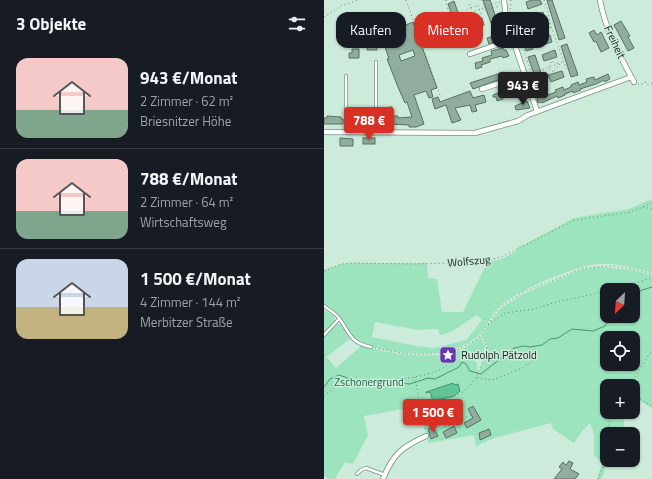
<!DOCTYPE html>
<html lang="de">
<head>
<meta charset="utf-8">
<style>
  body { margin:0; font-family:"Titillium Web",sans-serif; background:#20242c; color:#f1f3f6; height:100vh; display:flex; flex-direction:column; font-size:15px; white-space:nowrap }
  * { box-sizing:border-box; margin:0 }
  p { font-size:13px; color:#9ea1a6 }
  .icon { flex:none; width:22px; height:22px; fill:none; stroke:currentColor; stroke-width:2; stroke-linecap:round; stroke-linejoin:round }
  .map { position:relative; flex:1; overflow:hidden }
  .drawer { display:flex; flex-direction:column; background:#171b24; width:324px }
  .drawer>* { flex:none }
  .top-card { position:absolute; left:12px; top:12px; width:256px; height:36px; display:flex; gap:8px }
  .needle { width:26px; rotate:205deg }
  .fabs { position:absolute; left:276px; top:283px; display:grid; gap:8px }
  .fabs a { display:grid; place-items:center; width:40px; height:40px; border-radius:8px; background:#171b24; box-shadow:0 1px 3px #0004; font-size:20px }
  .price { position:absolute; translate:-50% -34px; padding:0 9px; border-radius:4px; background:#d93025; color:#fff; font-size:13px; line-height:26px; filter:drop-shadow(0 1px 2px #0008) }
  .price::after { content:''; position:absolute; left:50%; top:24px; width:12px; height:9px; margin-left:-6px; background:inherit; clip-path:polygon(0 0,100% 0,50% 100%) }
  .price.on { background:#222; color:#fff }
  ul { padding:0; list-style:none }
  li { display:flex; align-items:center; gap:12px; height:100px; padding:0 16px }
  li+li { border-top:1px solid #363941 }
  li span { display:grid; place-items:center; flex:none; width:112px; height:80px; border-radius:12px; color:#555 }
  li>.icon { margin-inline-start:auto }
  span .icon { width:48px; height:48px; fill:#fffc; stroke-width:1 }
  li b { font-size:17px }
  h2 { display:flex; justify-content:space-between; align-items:center; height:48px; padding:0 16px; font-size:17px }
  .tag { padding:0 14px; border-radius:12px; background:#171b24; box-shadow:0 1px 3px #0004; font-size:14px; line-height:36px }
  .tag.on { background:#d93025; color:#fff }
  main { display:flex; flex:1; min-height:0 }
  .map>svg:first-child { display:block }
</style>
</head>
<body>
<main>
<section class="drawer">
<h2>3 Objekte<svg class="icon" aria-label="filters" viewBox="0 0 24 24"><path d="M4 7h16M4 17h16"/><circle cx="9" cy="7" r="2"/><circle cx="15" cy="17" r="2"/></svg></h2>
<ul>
<li><span style="background:linear-gradient(#f6c9c9 65%,#7fa58c 0)"><svg class="icon" aria-label="home" viewBox="0 0 24 24"><path d="M3 11l9-7 9 7M6 9v11h12V9"/></svg></span><div><b>943 €/Monat</b><p>2 Zimmer · 62 m²</p><p>Briesnitzer Höhe</p></div></li>
<li><span style="background:linear-gradient(#f6c9c9 65%,#7fa58c 0)"><svg class="icon" aria-label="home" viewBox="0 0 24 24"><path d="M3 11l9-7 9 7M6 9v11h12V9"/></svg></span><div><b>788 €/Monat</b><p>2 Zimmer · 64 m²</p><p>Wirtschaftsweg</p></div></li>
<li><span style="background:linear-gradient(#c9d6e8 60%,#c2b280 0)"><svg class="icon" aria-label="home" viewBox="0 0 24 24"><path d="M3 11l9-7 9 7M6 9v11h12V9"/></svg></span><div><b>1 500 €/Monat</b><p>4 Zimmer · 144 m²</p><p>Merbitzer Straße</p></div></li>
</ul>
</section>
<div class="map">
<svg width="328" height="479" viewBox="0 0 328 479">
  <rect width="100%" height="100%" fill="#ccebda"/>
  <g fill="#9be4be" fill-rule="evenodd">
    <path d="M328,199v74c-17,-5 -36,-10 -54,-9 -23,2 -79,26 -97,41 -9,7 -13,21 -21,29 -28,27 -85,22 -119,9 -11,-4 -14,-17 -21,-25 -4,-6 -10,-10 -16,-13v-35l18,-6 10,-1h75l1,15 9,1 5,33h21l22,-45 1,-4 18,-5 12,-7v-2l58,-31 55,-9zM153,315l5,5 -16,20 -31,8 -19,-2 -44,-9 3,-15 43,8 20,-1 2,6 11,-3z"/>
    <path d="M275,267l34,3 19,5v133l-19,-11v-11h-26v26h18l-2,22h-16v26h14v4h-14l-6,15h-4l5,-16 -8,-8v-21l-4,-11 -7,7 -9,13 -21,-14 -2,-6 -57,15 -18,8 -2,-11 -46,8 -8,-37 -56,10 4,19 -15,29 -8,-2 -10,17h-6l-5,-3v-166l9,6 4,8h4l9,15 -24,18 10,11 25,-22c30,7 62,14 92,6 10,-2 19,-9 27,-15l5,9 -4,13 -5,-2 -2,4 3,2 1,10h1l8,-27 -6,-11 20,-27 22,-14 60,-25zM283,290h26v26h-26zM283,338h26v26h-26z"/>
  </g>
  <path fill="#60c696" stroke="#4a9471" d="M129,383l1,2 4,-1 2,7 -6,5 -21,5 -3,-9 -4,1v-1z"/>
  <g fill="none" stroke-linecap="round" stroke-linejoin="round">
    <g stroke="#4a9471" stroke-width="1">
      <path d="M309,293l19,-6"/>
      <path d="M0,387l6,-8 9,-4 20,7 29,-2 10,3 12,1 18,-6 7,1 24,-12 3,-5 4,2 4,7 11,3 33,-26 10,-2 6,1 12,-2 8,-6 8,-1 14,-9 21,2 12,-5 7,-10"/>
    </g>
  </g>
  <g fill="#90ad9d" stroke="#567162" fill-rule="evenodd">
    <path d="M159,0h7l7,21 -6,2z"/>
    <path d="M208,0h8l2,4 -14,5 -2,-7z"/>
    <path d="M223,0h5l13,38 -6,2z"/>
    <path d="M130,1l11,31 -6,2 -11,-30z"/>
    <path d="M219,12l2,7 -13,4 -3,-6z"/>
    <path d="M158,18l2,7 -13,4 -2,-6z"/>
    <path d="M199,18l10,31 -7,2 -10,-31z"/>
    <path d="M80,19l2,6 7,-3 24,66 -6,2 2,7 -4,1 -3,-7 -12,4 10,29 -8,3h-7v-2l-20,-1v-17h3v9h6v2l14,-1 -5,-15 -2,1 -7,-16 -11,-28h2l-10,-31zM89,50l2,6 -14,5 -2,-6z"/>
    <path d="M297,21l9,15 -2,1 6,11 -6,3 -14,-26z"/>
    <path d="M270,30l3,5 4,-3 8,16 -8,4 -5,-11 -2,1 -5,-9z"/>
    <path d="M177,32l2,6 -14,6 -2,-6 10,-3 -1,-2z"/>
    <path d="M226,35l2,7 -13,4 -2,-6z"/>
    <path d="M53,42v8h-10v-7z"/>
    <path d="M243,44l11,31 -7,2 -10,-31z"/>
    <path d="M179,48l1,2h2l3,6 -6,2 -1,-2 -12,3v3l-9,3 1,2 -6,2 -1,-6 8,-2 -1,-3 10,-3 -1,-4z"/>
    <path d="M28,49h7v9h-10v-5h3z"/>
    <path d="M231,50l2,7 -13,4 -2,-6z"/>
    <path d="M211,55l10,30 -6,3 -11,-31z"/>
    <path d="M238,71l2,6 -13,5 -3,-7z"/>
    <path d="M180,72l2,5 -33,12 -3,-6z"/>
    <path d="M284,74l2,5 -5,3 -1,-2 -8,4 -16,5 1,1 -8,3v-2l-8,3v1l-7,3 -1,-2 -15,7 -1,-1 -3,1 -1,-5 3,-1 -1,-1 8,-3 1,2 8,-3 -1,-2 8,-3 1,3 7,-3v-2l7,-3 1,3 8,-3 -1,-3 8,-2 1,3z"/>
    <path d="M194,83l2,6 -18,6 1,4 -6,2 -1,-4h-3v-2l10,-4v-4z"/>
    <path d="M146,91l3,7 11,-3 2,7 -11,3 2,6 -5,1 -2,-7 -15,3 6,12 -9,3 -6,-18 -11,4 -3,-10 6,-2 2,5z"/>
    <path d="M203,101l3,7 -14,2 -1,-4z"/>
    <path d="M3,116l14,1v2h2v5h-19v-6h3z"/>
    <path d="M16,138l13,1v7h-13z"/>
    <rect x="39" y="138" width="12" height="6"/>
    <path d="M149,406l8,14 -14,8 -3,-5 9,-5 -5,-9z"/>
    <path d="M130,426l3,7 -11,5 -3,-6z"/>
    <path d="M109,427l5,9 -7,3 -3,-10z"/>
    <path d="M165,429l2,6 -11,5 -1,-7z"/>
    <path d="M245,461l4,2 -3,6 9,5 -4,5h-21l8,-10 -3,-2 4,-5 3,3z"/>
  </g>
  <g fill="none" stroke-linecap="round" stroke-linejoin="round">
    <defs>
      <g id="lane">
        <path d="M52,62v70"/>
        <path d="M22,132v-56"/>
        <path d="M0,306c5,4 11,7 15,12 11,15 11,25 32,29"/>
        <path d="M0,335l15,-16"/>
        <path d="M33,474l4,-4 5,-2 19,7"/>
      </g>
      <g id="street">
        <path d="M180,0l2,19 31,92"/>
        <path d="M276,0c5,29 20,56 34,82"/>
        <path d="M146,54l43,-15"/>
        <path d="M158,89l43,-14"/>
        <path d="M0,132l151,1 43,-12 10,-6 103,-38"/>
        <path d="M59,479c10,-25 19,-32 43,-43"/>
      </g>
    </defs>
    <use href="#lane" stroke="#769282" stroke-width="4"/>
    <use href="#street" stroke="#769282" stroke-width="6"/>
    <g stroke="#6f8478" stroke-width="1" stroke-dasharray="1 3" stroke-linecap="butt">
      <path d="M82,0l34,95"/>
      <path d="M122,0v3l11,34"/>
      <path d="M158,0l7,17"/>
      <path d="M187,0l-1,10 26,76 -1,3"/>
      <path d="M220,0l4,11 2,13 17,46h2"/>
      <path d="M146,4l1,4 -4,1 3,9h4"/>
      <path d="M160,7l16,-5"/>
      <path d="M147,8l7,-3 3,9 -7,3 1,4"/>
      <path d="M161,10l15,-4"/>
      <path d="M0,17l17,-11 17,-6"/>
      <path d="M128,19l32,-11"/>
      <path d="M214,21l2,10 11,-4"/>
      <path d="M216,32l3,5"/>
      <path d="M203,34l11,-4"/>
      <path d="M226,59l1,2 9,3 -6,7"/>
      <path d="M227,62l-3,6 7,5"/>
      <path d="M215,71l24,-9"/>
      <path d="M314,84l2,1 6,-3 2,3 4,-2"/>
      <path d="M319,207l9,2"/>
      <path d="M0,271l18,-7 10,-1 62,1 71,-2 18,-6 72,-36 56,-8 21,-9"/>
      <path d="M287,290l41,-12"/>
      <path d="M164,325l17,-12 29,-4 19,-6 54,-12"/>
      <path d="M51,348l33,6h20l26,-3 18,-9 8,-6 20,-29 23,-15 61,-24 28,-2 22,3 18,5"/>
      <path d="M91,377l10,54"/>
      <path d="M153,378l16,2 29,-12 13,-8"/>
      <path d="M303,386l6,-6 19,-30"/>
      <path d="M309,395l19,11"/>
      <path d="M0,396l12,-10h55l4,-7c12,0 48,-5 54,-17 2,-2 1,-7 2,-10"/>
      <path d="M136,419l-10,-21c26,-9 30,-28 37,-52l-7,-10"/>
      <path d="M106,434l41,-19"/>
      <path d="M284,434l3,-22"/>
      <path d="M274,479l6,-15 3,-23"/>
    </g>
    <use href="#lane" stroke="#fff" stroke-width="2.5"/>
    <use href="#street" stroke="#fff" stroke-width="4.5"/>
  </g>
  <defs>
    <symbol id="sight-square" viewBox="-11 -11 22 22"><rect x="-9" y="-9" width="18" height="18" rx="4" fill="#6739b1" stroke="#ccebda"/><path d="M0-6L1.8-2.2L6-1.7L2.9 1.2L3.7 5.4L0 3.3L-3.7 5.4L-2.9 1.2L-6-1.7L-1.8-2.2Z" fill="#fff"/></symbol>
  </defs>
  <g fill-rule="evenodd">
    <use href="#sight-square" x="114" y="345" width="20" height="20"/>
  </g>
  <g text-anchor="middle" stroke-width="3" stroke-linejoin="round" paint-order="stroke">
    <g font-size="11" fill="#15201a" stroke="#ccebda">
      <text transform="translate(291 42) rotate(65)" y="4">Freiheit</text>
      <text transform="translate(145 261) rotate(-5)" y="4">Wolfszug</text>
    </g>
    <g font-size="11" fill="#15201a" stroke="#ccebda" text-anchor="start">
      <text x="137" y="359">Rudolph Pätzold</text>
    </g>
    <g font-size="11" fill="#1b6647" stroke="#ccebda">
      <text x="45" y="386">Zschonergrund</text>
    </g>
  </g>
</svg>
<div class="fabs">
<a><svg class="needle" viewBox="-14 -14 28 28"><path d="M0-13l5 13h-10z" fill="#e53935"/><path d="M0 13l5-13h-10z" fill="#9ea1a6"/></svg></a>
<a><svg class="icon" aria-label="locate" viewBox="0 0 24 24"><circle cx="12" cy="12" r="6"/><path d="M12 2v4M12 18v4M2 12h4M18 12h4"/></svg></a>
<a>+</a>
<a>−</a>
</div>
<b class="price on" style="left:199px;top:106px">943 €</b>
<b class="price" style="left:45px;top:141px">788 €</b>
<b class="price" style="left:109px;top:433px">1 500 €</b>
<div class="top-card">
<a class="tag">Kaufen</a>
<a class="tag on">Mieten</a>
<a class="tag">Filter</a>
</div>
</div>
</main>
</body>
</html>
